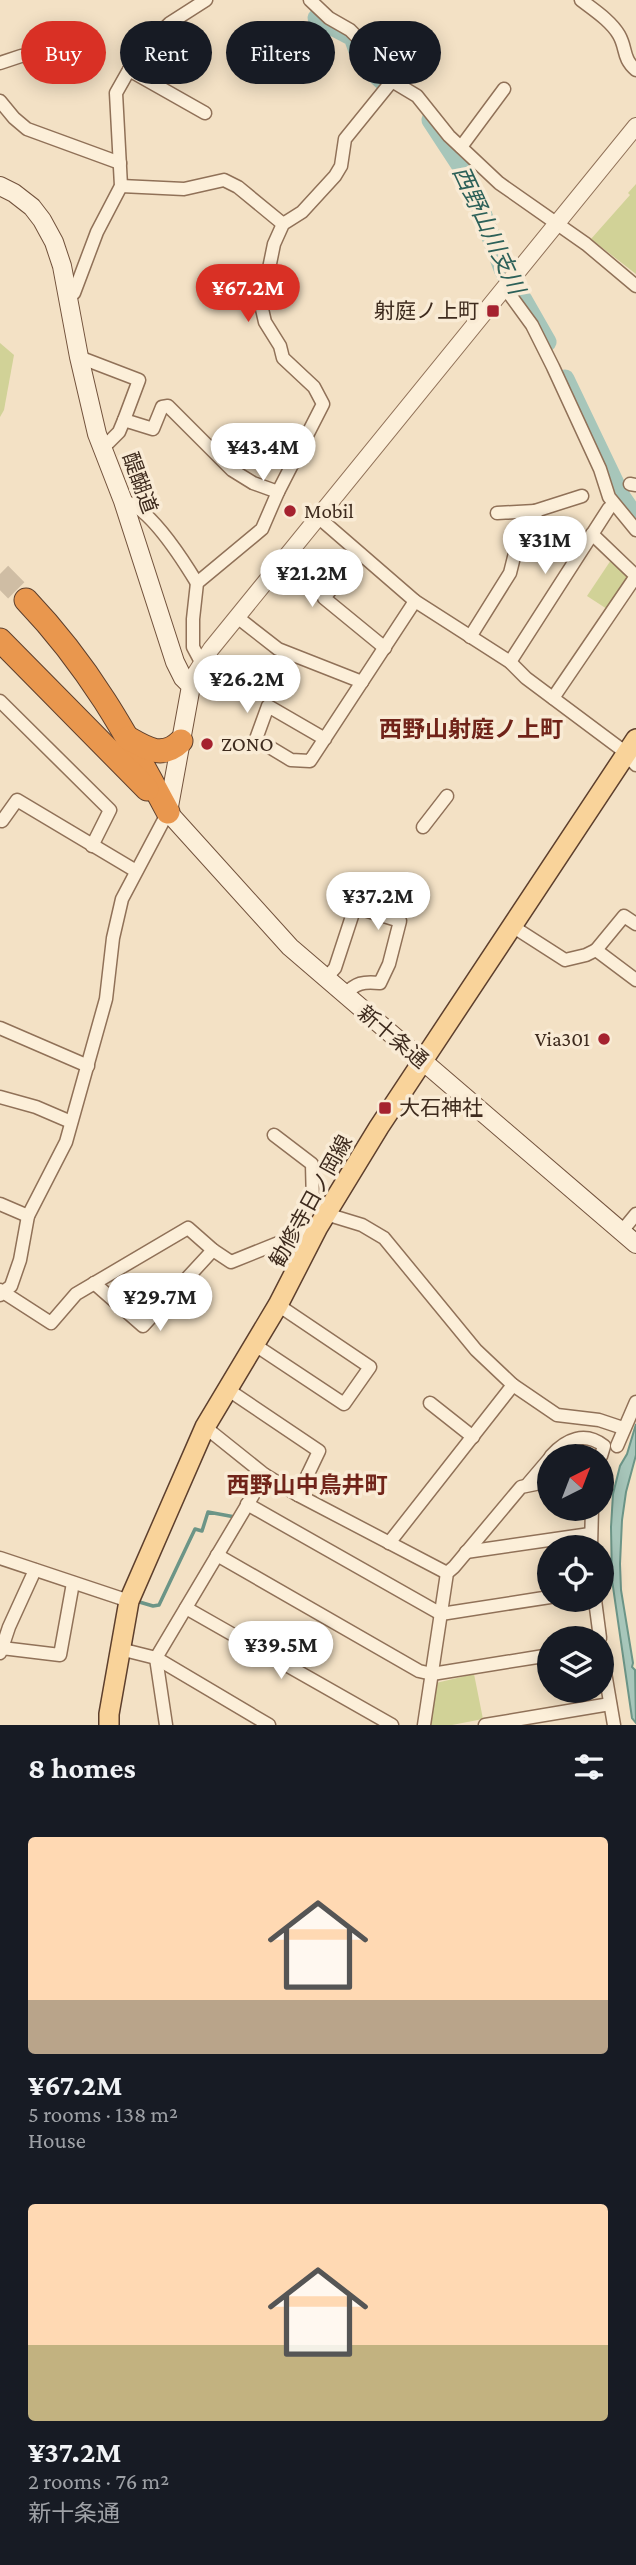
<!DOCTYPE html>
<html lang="en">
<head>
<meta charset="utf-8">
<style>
  body { margin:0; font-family:"Crimson Pro","Noto Sans JP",serif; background:#242831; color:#f1f3f6; height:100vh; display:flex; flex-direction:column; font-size:26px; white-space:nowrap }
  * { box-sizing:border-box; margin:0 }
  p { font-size:23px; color:#9ea1a6 }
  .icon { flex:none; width:38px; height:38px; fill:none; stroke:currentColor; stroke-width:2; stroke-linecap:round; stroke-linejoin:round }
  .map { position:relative; height:1725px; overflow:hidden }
  .details { display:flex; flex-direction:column; background:#171b24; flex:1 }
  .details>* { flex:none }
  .guide { position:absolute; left:21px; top:21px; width:595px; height:63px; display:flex; gap:14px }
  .needle { width:46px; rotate:42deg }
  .controls { position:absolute; left:537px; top:1444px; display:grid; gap:14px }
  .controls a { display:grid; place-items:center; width:77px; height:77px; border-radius:50%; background:#171b24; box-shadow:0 4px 18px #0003; font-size:35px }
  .price { position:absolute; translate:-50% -60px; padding:0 16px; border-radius:24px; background:#fff; color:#222; font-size:23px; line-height:46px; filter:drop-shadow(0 2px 4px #0008) }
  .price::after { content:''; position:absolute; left:50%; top:42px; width:21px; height:16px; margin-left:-10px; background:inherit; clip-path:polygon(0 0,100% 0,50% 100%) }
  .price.selected { background:#d93025; color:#fff }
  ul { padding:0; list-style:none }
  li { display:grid; align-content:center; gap:14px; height:371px; padding:0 28px }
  li span { display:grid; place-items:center; height:217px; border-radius:7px; color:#555 }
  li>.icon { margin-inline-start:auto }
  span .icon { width:126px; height:126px; fill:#fffc; stroke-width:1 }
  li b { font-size:30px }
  h2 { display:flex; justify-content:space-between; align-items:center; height:84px; padding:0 28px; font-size:30px }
  .tag { padding:0 24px; border-radius:32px; background:#171b24; box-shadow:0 4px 18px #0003; font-size:24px; line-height:63px }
  .tag.selected { background:#d93025; color:#fff }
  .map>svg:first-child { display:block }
</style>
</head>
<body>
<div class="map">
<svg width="636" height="1725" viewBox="0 0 636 1725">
  <rect width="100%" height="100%" fill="#f3e1c5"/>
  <g fill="#d1d297">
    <path d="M636,184v90l-45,-35 39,-44 -2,-2z"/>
    <path d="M0,343l14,12 -10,55 -4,7z"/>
    <path d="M611,560l15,13v10l-19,26 -20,-13z"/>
    <path d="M474,1674l9,45 -31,6h-23l7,-42z"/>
  </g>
  <path fill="#a7c6ba" stroke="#6c9587" stroke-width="2" d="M636,1424v31l-10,37 -4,28 -2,44 1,26 12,73 -1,4 3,3 1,53 -4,-5 -20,-138 -1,-53 2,-33 7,-28 7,-12z"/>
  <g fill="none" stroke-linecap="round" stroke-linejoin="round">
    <g stroke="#6c9587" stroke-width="3.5">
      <path d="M247,1495l4,-10 -1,-9"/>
      <path d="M136,1601l17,5 6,-1 36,-76 7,2 6,-19 27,5"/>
    </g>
    <g stroke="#a7c6ba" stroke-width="19">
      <path d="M317,18l36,19 9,25 22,20"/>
      <path d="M431,120l38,58 34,91 12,24 8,7 24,42"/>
      <path d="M565,379l57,119 14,20"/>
    </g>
    <path stroke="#cfbda4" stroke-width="23" stroke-dasharray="23 11" stroke-linecap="butt" d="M0,574l26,26"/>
    <defs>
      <g id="minor">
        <path d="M310,0l19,18 21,12 9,9 13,25 20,17 25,15 32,40 50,47 87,61 50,42"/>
        <path d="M581,0c13,10 30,21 38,35 8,14 3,23 17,35"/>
        <path d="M0,63l21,-7 36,-3"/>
        <path d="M129,70l76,43"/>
        <path d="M0,101l14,17 13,11 93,34"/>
        <path d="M461,147l43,-58"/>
        <path d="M121,186l63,3 40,-9 14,7 45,37"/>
        <path d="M505,288l27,37 21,42 47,102 9,28 27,33"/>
        <path d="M68,298l6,-5 23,-61 24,-46 -5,-93 13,-23 20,-27 21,-20 36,-23"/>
        <path d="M79,357l60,23 -15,40"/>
        <path d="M103,448l16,-16 5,-12 29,9 9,-22 6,-1 64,64 21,13 25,9"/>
        <path d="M630,484l6,1"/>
        <path d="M123,501c26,5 60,59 74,82"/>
        <path d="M535,511l47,-15"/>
        <path d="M318,517l97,84 95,61 16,16 95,71 15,16"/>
        <path d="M360,554l-36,44 61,50"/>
        <path d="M237,617l41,32 84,33"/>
        <path d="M470,637l40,-64 5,-20 21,-32 -1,-10 -38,2"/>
        <path d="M201,662l-8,-15v-28l4,-36 65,-54 16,-37 45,-88 -9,-17 -31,-29 -3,-12 -15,-24 -3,-13 2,-16 10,-49 9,-20 19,-12 33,-36 6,-10 4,-27 47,-58"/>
        <path d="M510,662l99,-154"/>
        <path d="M553,698l83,-122 -44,-42"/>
        <path d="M0,701l110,109 -18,36"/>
        <path d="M325,739l-57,-33 -12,33 35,21 19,1 105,-160"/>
        <path d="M2,821l15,-21 119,71"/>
        <path d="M423,827l24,-31"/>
        <path d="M512,926l53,34 21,-5 10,-5 40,30"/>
        <path d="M596,950l28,-34 12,8"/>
        <path d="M326,978l9,-10 20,-61 45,14 -11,43 -9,19c-17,-2 -24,0 -36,12"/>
        <path d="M0,1028l88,38"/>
        <path d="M0,1097l36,10 35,15"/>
        <path d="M274,1135l38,29 1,40 13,10 36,11 22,13 92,112 37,35 44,30 42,5 24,8"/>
        <path d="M0,1204l28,12"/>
        <path d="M622,1231l14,-17"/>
        <path d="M94,1283l49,43 70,-76"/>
        <path d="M0,1290l3,2 8,-6 9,-26 8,-44 38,-74 40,-143 7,-61 9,-39 46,-87"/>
        <path d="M0,1295l3,-3 48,31 25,-29 112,-66 25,22 18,12 87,-35"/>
        <path d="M255,1345l89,59 26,-37 -92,-62"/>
        <path d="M227,1389l92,62 -21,44"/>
        <path d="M430,1403l43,34"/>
        <path d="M205,1427l60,48 33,20 149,78"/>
        <path d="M617,1446l19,-44"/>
        <path d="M551,1456c15,-17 34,-25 53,-10l-3,10"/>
        <path d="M527,1485l23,-27"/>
        <path d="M247,1504l194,110 109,-17"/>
        <path d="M389,1543l124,-158"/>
        <path d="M591,1547l1,-39"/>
        <path d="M466,1552l124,-18"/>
        <path d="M217,1555l202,116 13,3 118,-19"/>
        <path d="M0,1558l129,43"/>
        <path d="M595,1600l5,38"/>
        <path d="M186,1608l206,117"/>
        <path d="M2,1648l7,-21 26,-57"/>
        <path d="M120,1649l36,9 113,67"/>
        <path d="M0,1653l2,-5 58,7 13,-72"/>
        <path d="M602,1655l12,70"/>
        <path d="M166,1725l-10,-67 109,-183"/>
        <path d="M424,1725l23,-152 7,-6 67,-80 29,-6"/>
        <path d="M485,1725l125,-21"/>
      </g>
      <path id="tertiary" d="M191,686l4,-12 16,-25 425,-523"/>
      <path id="secondary" d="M0,186l14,7 18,14 10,13 12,22 8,24 17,91 18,77 26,67 52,161 8,16 8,8 -23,126 122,135 346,297"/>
      <path id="primary" d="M109,1725v-11l20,-113 76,-174 73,-122 40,-78 61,-100 257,-388"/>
      <g id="motorway">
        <path d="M26,600c63,66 100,133 142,212"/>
        <path d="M0,640l147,149"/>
        <path d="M128,738c19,11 35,21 53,3"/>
      </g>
    </defs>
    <use href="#minor" stroke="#907158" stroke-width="15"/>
    <use href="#tertiary" stroke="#907158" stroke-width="18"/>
    <use href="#secondary" stroke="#72523c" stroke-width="20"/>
    <use href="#primary" stroke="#5d3f2d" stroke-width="22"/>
    <use href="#motorway" stroke="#5d3f2d" stroke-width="25"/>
    <use href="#minor" stroke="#fcefd9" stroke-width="12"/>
    <use href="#tertiary" stroke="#fcefd9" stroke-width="16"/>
    <use href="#secondary" stroke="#fcefd9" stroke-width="18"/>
    <use href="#primary" stroke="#f9d39a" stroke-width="19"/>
    <use href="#motorway" stroke="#e9974e" stroke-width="23"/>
  </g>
  <g fill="#a5222f" stroke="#f9ebd5" stroke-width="2.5">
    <rect x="486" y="304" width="14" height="14" rx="3.5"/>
    <circle cx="290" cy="511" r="7"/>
    <circle cx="207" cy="744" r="7"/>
    <circle cx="604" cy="1039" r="7"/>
    <rect x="378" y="1101" width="14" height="14" rx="3.5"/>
  </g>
  <g text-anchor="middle" stroke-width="7" stroke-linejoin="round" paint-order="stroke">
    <g font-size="21" fill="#3e2b1e" stroke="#f9ebd5" text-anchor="start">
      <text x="479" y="318" text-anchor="end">射庭ノ上町</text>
      <text x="304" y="518">Mobil</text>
      <text x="221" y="751">ZONO</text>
      <text x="590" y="1046" text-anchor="end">Via301</text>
      <text x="399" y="1115">大石神社</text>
    </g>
    <g font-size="21" fill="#3e2b1e" stroke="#f9ebd5">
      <text transform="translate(140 483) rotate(70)" y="7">醍醐道</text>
      <text transform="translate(393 1037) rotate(40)" y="7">新十条通</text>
      <text transform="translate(311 1201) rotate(-61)" y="7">勧修寺日ノ岡線</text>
    </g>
    <g font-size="23" font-style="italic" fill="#2c6058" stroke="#f9ebd5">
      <text transform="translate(489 230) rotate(65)" y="8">西野山川支川</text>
    </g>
    <g font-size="23" font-weight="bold" fill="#702319" stroke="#f9ebd5">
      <text x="471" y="737">西野山射庭ノ上町</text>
      <text x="307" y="1493">西野山中鳥井町</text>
    </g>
  </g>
</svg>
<div class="controls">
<a><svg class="needle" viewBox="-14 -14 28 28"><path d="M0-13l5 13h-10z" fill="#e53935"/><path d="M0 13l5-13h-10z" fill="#9ea1a6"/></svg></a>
<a><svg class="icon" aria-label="locate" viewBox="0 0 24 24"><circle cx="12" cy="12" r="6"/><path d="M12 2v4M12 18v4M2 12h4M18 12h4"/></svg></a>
<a><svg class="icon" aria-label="layers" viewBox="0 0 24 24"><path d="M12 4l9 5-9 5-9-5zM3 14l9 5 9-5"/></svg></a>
</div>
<b class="price selected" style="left:248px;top:324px">¥67.2M</b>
<b class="price" style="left:263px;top:483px">¥43.4M</b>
<b class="price" style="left:545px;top:576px">¥31M</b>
<b class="price" style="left:312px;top:609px">¥21.2M</b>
<b class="price" style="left:247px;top:715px">¥26.2M</b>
<b class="price" style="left:378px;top:932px">¥37.2M</b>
<b class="price" style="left:160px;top:1333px">¥29.7M</b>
<b class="price" style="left:281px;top:1681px">¥39.5M</b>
<div class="guide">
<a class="tag selected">Buy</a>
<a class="tag">Rent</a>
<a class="tag">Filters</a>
<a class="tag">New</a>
</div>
</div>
<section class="details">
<h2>8 homes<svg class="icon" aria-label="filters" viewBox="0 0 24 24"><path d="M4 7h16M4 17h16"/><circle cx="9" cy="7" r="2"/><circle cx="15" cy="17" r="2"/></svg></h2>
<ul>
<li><span style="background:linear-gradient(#ffd9b3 75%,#b9a48a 0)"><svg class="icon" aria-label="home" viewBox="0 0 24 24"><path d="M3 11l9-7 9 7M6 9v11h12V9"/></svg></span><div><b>¥67.2M</b><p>5 rooms · 138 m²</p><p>House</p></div></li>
<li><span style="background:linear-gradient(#ffd9b3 65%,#c2b280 0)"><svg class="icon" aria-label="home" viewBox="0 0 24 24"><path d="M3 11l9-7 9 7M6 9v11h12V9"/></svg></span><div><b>¥37.2M</b><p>2 rooms · 76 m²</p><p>新十条通</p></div></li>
</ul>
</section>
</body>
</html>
